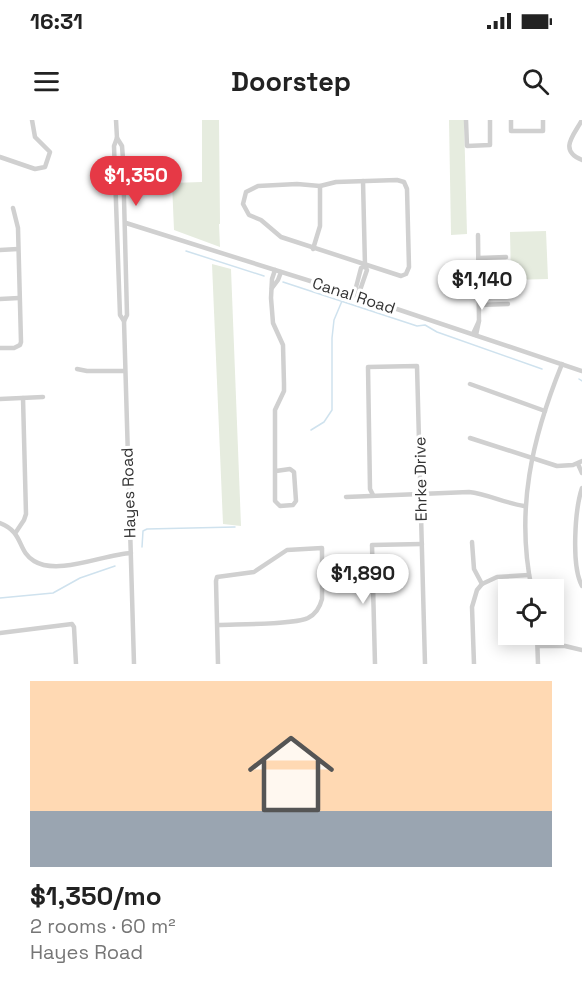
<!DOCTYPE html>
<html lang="en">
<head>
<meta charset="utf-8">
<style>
  body { margin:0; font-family:"Space Grotesk",sans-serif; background:#f2f2f2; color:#222; height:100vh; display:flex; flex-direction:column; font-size:22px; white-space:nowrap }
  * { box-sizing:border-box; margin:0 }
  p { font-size:20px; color:#767676 }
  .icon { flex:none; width:33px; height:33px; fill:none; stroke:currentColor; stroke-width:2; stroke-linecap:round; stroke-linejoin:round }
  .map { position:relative; height:544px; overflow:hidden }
  .drawer { display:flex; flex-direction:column; background:#fff; flex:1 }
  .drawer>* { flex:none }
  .fabs { position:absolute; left:498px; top:459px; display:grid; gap:12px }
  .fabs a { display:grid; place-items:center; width:66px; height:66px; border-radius:0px; background:#fff; box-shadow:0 3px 15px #0003; font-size:30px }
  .price { position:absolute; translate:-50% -51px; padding:0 14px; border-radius:21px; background:#fff; color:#222; font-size:20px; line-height:39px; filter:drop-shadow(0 2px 3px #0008) }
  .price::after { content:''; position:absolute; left:50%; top:36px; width:18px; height:14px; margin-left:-9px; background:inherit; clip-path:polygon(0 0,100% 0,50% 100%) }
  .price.selected { background:#e63946; color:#fff }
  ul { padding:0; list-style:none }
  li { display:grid; align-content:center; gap:12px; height:318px; padding:0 30px }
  li span { display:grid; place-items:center; height:186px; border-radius:0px; color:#555 }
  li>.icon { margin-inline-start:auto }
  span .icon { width:108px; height:108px; fill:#fffc; stroke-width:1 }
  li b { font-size:26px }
  .status { display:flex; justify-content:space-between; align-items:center; height:42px; padding:0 30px; background:#fff; direction:ltr }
  .status svg { height:16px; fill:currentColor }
  header { display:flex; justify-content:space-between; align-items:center; height:78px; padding:0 30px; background:#fff; font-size:27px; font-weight:700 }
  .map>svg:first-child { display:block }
</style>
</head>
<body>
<div class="status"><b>16:31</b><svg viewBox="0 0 49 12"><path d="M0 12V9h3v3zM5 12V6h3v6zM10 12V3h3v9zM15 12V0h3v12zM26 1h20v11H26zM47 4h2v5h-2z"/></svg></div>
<header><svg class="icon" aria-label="menu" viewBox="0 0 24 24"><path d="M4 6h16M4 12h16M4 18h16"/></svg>Doorstep<svg class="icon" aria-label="search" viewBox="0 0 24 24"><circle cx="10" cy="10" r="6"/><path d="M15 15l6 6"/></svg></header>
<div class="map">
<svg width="582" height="544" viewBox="0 0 582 544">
  <rect width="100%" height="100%" fill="#fff"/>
  <g fill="#e6ecdf">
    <path d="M202,0h17l1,104h-1l1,23 -46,-17 -2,-47 30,-1z"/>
    <path d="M449,0h15l3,114 -16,1z"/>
    <path d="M546,111l2,48 -37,1 -1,-48z"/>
    <path d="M212,144l19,5 10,257 -18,-2z"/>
  </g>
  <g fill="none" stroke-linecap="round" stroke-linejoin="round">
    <g stroke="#cfe2ee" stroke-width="1.5">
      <path d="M186,131l78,25"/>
      <path d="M283,162l134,44 8,-1 12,7 105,37"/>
      <path d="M579,259l3,2"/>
      <path d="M311,310l13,-8 8,-12v-72l2,-18 8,-19"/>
      <path d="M142,427l1,-16 4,-2 88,-2"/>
      <path d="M0,478l53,-5 27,-15 35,-12"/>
    </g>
    <g stroke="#d0d0d0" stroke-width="4.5">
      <path d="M116,0l1,18 -3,8 6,169 4,6"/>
      <path d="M466,0l1,26 23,-1v-25"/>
      <path d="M511,0v11h32v-11"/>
      <path d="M582,0c-8,15 -24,30 0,40"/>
      <path d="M117,18l5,8 1,13 4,156 -3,6 10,343"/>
      <path d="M0,37l35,12 10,-2 5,-15 -15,-15 -3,-17"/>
      <path d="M397,60l7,2 3,7 2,78 -3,7 -5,2 -120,-39 -20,-17 -12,-5 -6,-11 3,-12 12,-6 39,-2 23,2 16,-4z"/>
      <path d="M363,61l2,85"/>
      <path d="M126,103l232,73 224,75"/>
      <path d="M478,115l1,86"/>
      <path d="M313,129l7,-23v-40"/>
      <path d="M0,130l18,-1"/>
      <path d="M479,138l27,-1"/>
      <path d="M275,150l-3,9 -1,19 2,25 10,22 1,39v7l-9,19v91l5,5 13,-1 3,-4 -2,-29 -4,-3 -14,2"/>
      <path d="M272,168l6,-8 3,-8"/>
      <path d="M354,175l7,-27 4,-2 2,4 -9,26"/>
      <path d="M0,179l19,-1"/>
      <path d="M479,185l29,-1"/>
      <path d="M473,214l6,-13 -3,14"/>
      <path d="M0,228h14l6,-3 1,-3 -3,-114 -5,-20"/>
      <path d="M77,249l10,2h37"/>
      <path d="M470,264l75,27"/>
      <path d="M0,279l43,-2"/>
      <path d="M470,318l87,28 16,-1 9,-4"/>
      <path d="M578,344l4,9"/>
      <path d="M582,368c-7,21 -11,78 0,98"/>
      <path d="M373,375l-3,-6 -2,-122 49,-1 8,298"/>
      <path d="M346,377l123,-5c18,2 36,11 55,14"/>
      <path d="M0,403c24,9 17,28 34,38 24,15 71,-7 97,-8"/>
      <path d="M16,412l8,-12 2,-6 -3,-116"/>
      <path d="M472,422l2,27 8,15"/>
      <path d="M532,470c-17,-80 0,-152 30,-226"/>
      <path d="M217,505c20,-1 76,0 91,-7 8,-4 12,-11 14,-19v-51l-35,2 -33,22 -37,5 -1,4 2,83"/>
      <path d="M0,513l72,-9 2,3 2,37"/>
      <path d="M537,514l1,30"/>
      <path d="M538,526h27l17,4"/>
      <path d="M375,544l-3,-119 50,-1"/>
      <path d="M474,544l-2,-57 5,-17 5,-6 15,-7 32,-2"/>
    </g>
  </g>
  <g text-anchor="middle" stroke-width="6" stroke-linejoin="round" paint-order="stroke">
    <g font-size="16" fill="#333" stroke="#fff">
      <text transform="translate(354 175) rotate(18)" y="6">Canal Road</text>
      <text transform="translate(420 359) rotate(-91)" y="6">Ehrke Drive</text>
      <text transform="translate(128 373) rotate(-92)" y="6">Hayes Road</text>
    </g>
  </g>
</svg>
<div class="fabs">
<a><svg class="icon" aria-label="locate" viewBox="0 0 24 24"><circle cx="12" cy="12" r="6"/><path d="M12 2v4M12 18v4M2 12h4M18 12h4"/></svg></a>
</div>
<b class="price selected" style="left:136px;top:87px">$1,350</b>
<b class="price" style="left:482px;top:191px">$1,140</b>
<b class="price" style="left:363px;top:485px">$1,890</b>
</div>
<section class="drawer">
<ul>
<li><span style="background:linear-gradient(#ffd9b3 70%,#9aa5b1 0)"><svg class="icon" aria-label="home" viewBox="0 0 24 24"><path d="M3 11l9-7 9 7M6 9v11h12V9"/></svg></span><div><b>$1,350/mo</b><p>2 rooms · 60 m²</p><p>Hayes Road</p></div></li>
</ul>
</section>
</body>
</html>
